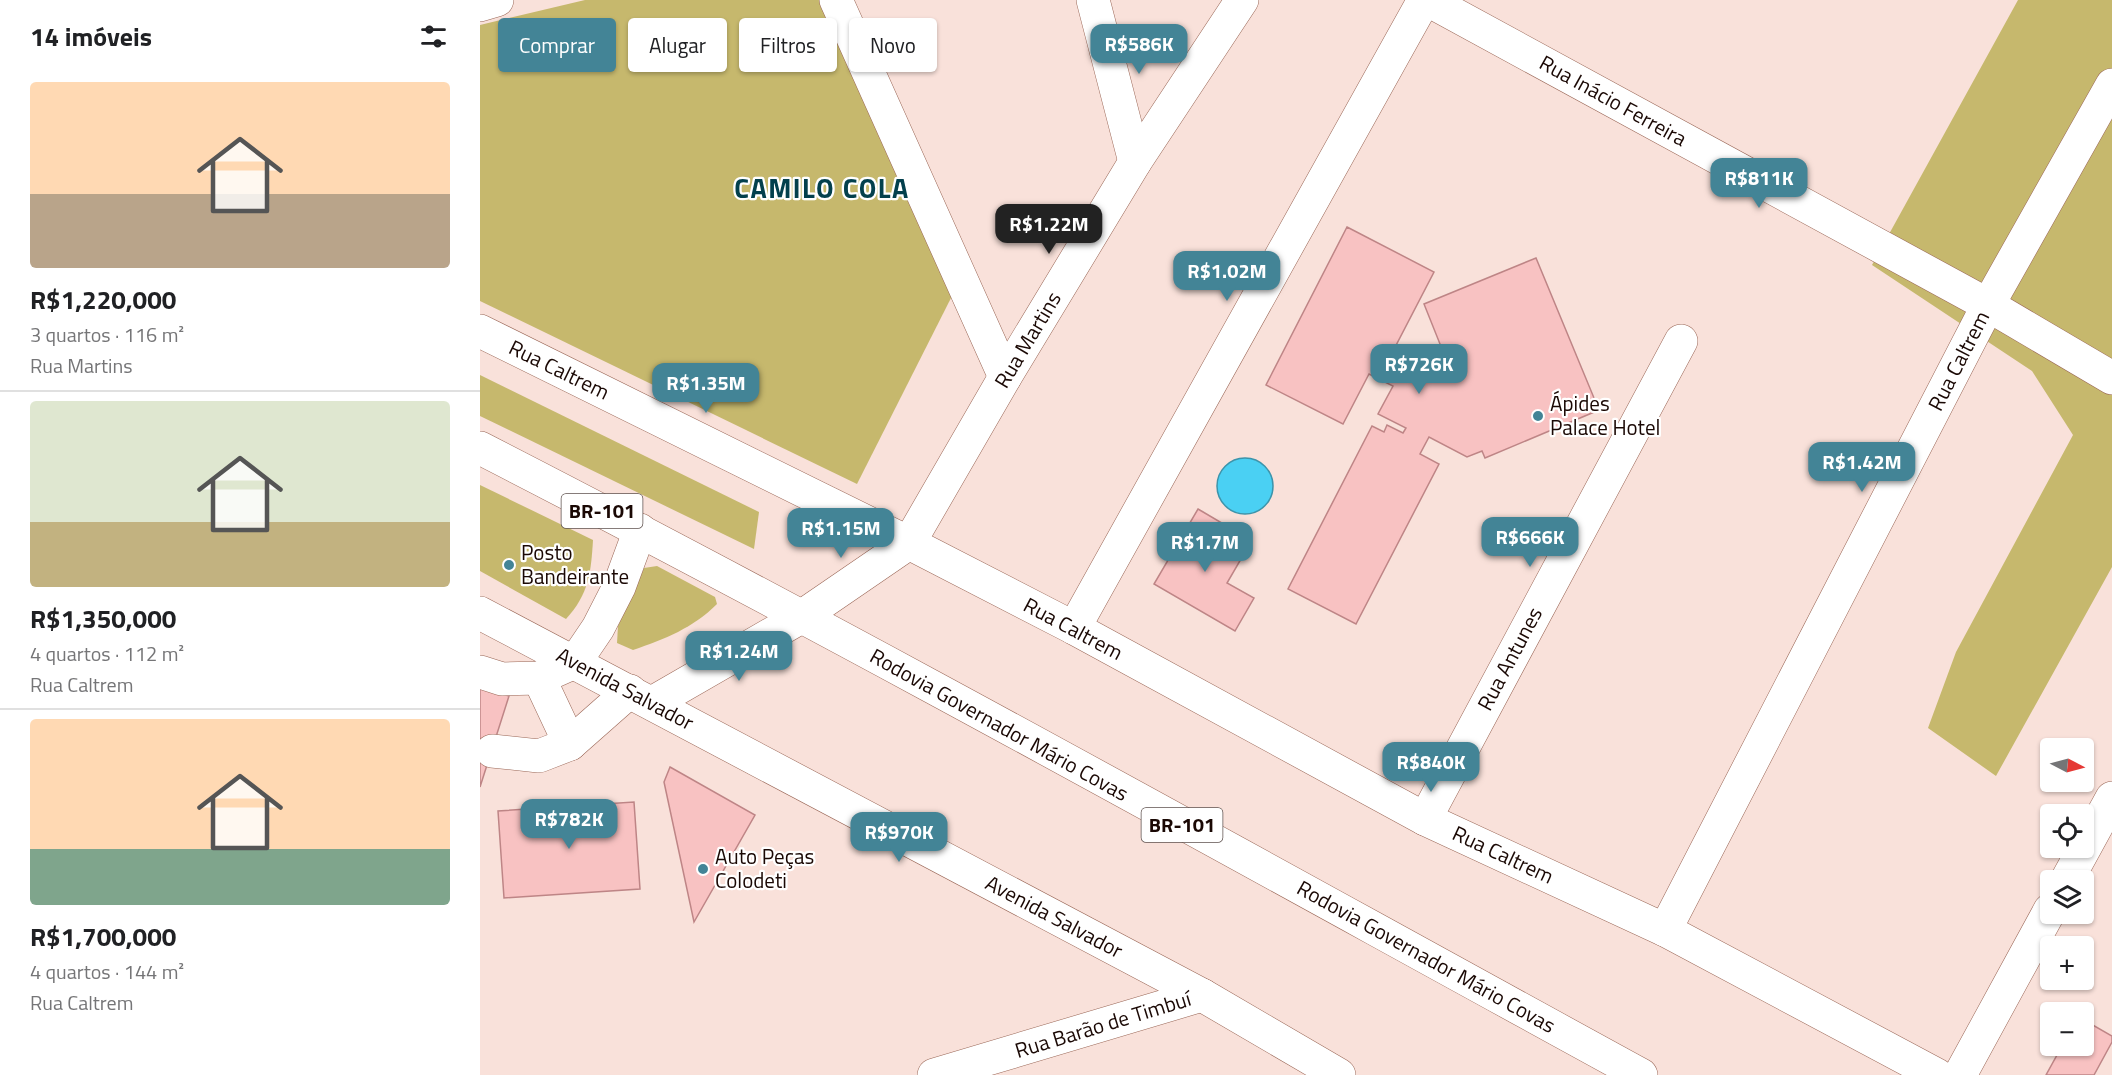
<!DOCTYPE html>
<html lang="pt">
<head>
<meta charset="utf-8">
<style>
  body { margin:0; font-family:"Titillium Web",sans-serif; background:#f2f2f2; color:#202124; height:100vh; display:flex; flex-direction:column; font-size:22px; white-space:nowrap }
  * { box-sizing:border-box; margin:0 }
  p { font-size:20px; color:#757577 }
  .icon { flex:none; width:33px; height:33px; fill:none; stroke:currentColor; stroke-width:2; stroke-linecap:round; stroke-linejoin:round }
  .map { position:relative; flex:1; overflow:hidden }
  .side { display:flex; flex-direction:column; background:#fff; width:480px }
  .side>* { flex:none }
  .top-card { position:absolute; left:18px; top:18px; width:570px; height:54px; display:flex; gap:12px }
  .needle { width:39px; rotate:96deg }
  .fabs { position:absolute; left:1560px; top:738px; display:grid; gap:12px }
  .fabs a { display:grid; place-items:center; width:54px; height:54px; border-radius:6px; background:#fff; box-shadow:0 2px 4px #0004; font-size:30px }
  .price { position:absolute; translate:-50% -51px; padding:0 14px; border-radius:12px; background:#438496; color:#fff; font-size:20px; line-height:39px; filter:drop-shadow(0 2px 3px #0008) }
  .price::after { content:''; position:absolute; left:50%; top:36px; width:18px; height:14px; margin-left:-9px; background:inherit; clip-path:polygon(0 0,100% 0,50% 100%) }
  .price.on { background:#222; color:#fff }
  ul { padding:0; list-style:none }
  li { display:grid; align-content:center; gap:12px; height:318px; padding:0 30px }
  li+li { border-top:2px solid #e0e0e0 }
  li span { display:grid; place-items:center; height:186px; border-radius:6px; color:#555 }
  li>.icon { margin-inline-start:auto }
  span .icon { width:108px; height:108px; fill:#fffc; stroke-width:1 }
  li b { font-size:26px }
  h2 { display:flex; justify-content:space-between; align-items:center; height:72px; padding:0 30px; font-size:26px }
  .tag { padding:0 21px; border-radius:6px; background:#fff; box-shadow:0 2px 4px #0004; font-size:21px; line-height:54px }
  .tag.on { background:#438496; color:#fff }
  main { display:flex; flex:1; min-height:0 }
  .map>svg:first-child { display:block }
</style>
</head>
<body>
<main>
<section class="side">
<h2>14 imóveis<svg class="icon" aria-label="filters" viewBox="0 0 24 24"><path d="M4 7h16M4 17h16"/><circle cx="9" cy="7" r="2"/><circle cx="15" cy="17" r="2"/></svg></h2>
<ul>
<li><span style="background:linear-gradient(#ffd9b3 60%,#b9a48a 0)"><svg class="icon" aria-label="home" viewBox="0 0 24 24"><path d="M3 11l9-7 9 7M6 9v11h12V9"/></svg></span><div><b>R$1,220,000</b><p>3 quartos · 116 m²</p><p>Rua Martins</p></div></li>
<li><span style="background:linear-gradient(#dfe7d0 65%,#c2b280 0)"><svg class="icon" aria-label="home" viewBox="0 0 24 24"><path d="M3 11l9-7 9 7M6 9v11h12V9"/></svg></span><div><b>R$1,350,000</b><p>4 quartos · 112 m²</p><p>Rua Caltrem</p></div></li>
<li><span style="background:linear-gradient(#ffd9b3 70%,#7fa58c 0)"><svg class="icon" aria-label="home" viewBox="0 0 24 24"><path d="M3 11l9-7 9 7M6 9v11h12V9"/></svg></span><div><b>R$1,700,000</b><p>4 quartos · 144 m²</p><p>Rua Caltrem</p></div></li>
</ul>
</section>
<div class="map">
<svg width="1632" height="1075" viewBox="0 0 1632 1075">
  <rect width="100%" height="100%" fill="#f9e1da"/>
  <g fill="#c6b86d">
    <path d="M105,0h239l128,296 -95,188 -377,-183v-276z"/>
    <path d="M1538,0h94v567l-116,209 -68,-48 28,-76 117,-217 -41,-64 -160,-106z"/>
    <path d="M0,375l279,137 -5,37 -274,-133z"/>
    <path d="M0,485l113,55c-2,32 -4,54 -27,79l-86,-48z"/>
    <path d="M177,566l58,31 2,7c-24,24 -52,35 -84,46l-16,-7 1,-17 26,-58z"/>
  </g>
  <circle fill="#4ad0f3" stroke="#3c94ab" stroke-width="1.5" cx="765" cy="486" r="28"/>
  <g fill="#f8c2c2" stroke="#be8586" stroke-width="1.5">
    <path d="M867,227l87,45 -44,85 45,23 17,-6 -28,-70 112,-46 63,152 -114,48 -3,-7 -15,6 -38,-20 -9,17 19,10 -83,160 -68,-35 84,-163 12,6 3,-7 16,8 3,-5 -28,-14 15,-28 -24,-12 -26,50 -77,-39z"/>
    <path d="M718,509l29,17 -11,19 25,14 -14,24 27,15 -19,33 -81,-47z"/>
    <path d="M0,687l29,9 -29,91z"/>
    <path d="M190,767l85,48 -61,107 -30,-140z"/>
    <path d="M154,802l6,87 -136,9 -6,-87z"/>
    <path d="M1604,1020l28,16v6l-18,33h-48l16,-29h22z"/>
  </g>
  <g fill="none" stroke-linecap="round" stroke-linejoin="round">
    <defs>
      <g id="minor">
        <path d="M356,0l169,377"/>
        <path d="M613,0l42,162"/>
        <path d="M948,0l560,305 124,73"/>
        <path d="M0,5l17,-5"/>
        <path d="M0,331l429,212 165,85 351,191 240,111 272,145"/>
        <path d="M0,613l722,382 137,80"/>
        <path d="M594,628l350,-628"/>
        <path d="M0,672l22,7 37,-1 36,-16 23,-34 21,-41 21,-57"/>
        <path d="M59,678l31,66"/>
        <path d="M172,703l149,-86 108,-74 96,-166 130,-215 107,-162"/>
        <path d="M12,751l47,5 31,-12 60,-53"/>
        <path d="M945,819l256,-478"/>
        <path d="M1587,880l45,-82"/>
        <path d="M1185,930l323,-625 124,-220"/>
        <path d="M454,1075l268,-80"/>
        <path d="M1480,1075l90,-165"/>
      </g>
      <path id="highway" d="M0,448c392,201 775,416 1161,627"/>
    </defs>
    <use href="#minor" stroke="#9a6757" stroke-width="34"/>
    <use href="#highway" stroke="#9a6757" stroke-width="34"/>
    <use href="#minor" stroke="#fff" stroke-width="33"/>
    <use href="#highway" stroke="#fff" stroke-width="33"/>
  </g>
  <g fill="#438496" stroke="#fff" stroke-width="2">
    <circle cx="1058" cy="416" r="6"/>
    <circle cx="29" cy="565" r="6"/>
    <circle cx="223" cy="869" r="6"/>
  </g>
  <g text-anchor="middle" stroke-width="4.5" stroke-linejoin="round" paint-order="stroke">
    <g fill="#fff" stroke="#5f524f" stroke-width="1.5">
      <rect x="81.5" y="494" width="81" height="34" rx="4.5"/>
      <rect x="661.5" y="808" width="81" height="34" rx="4.5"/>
    </g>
    <g font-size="20" font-weight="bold" fill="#1a0804">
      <text x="122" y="518">BR-101</text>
      <text x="702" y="832">BR-101</text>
    </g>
    <g font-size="21" fill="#1a0804" stroke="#fff">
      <text transform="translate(1133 101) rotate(29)" y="7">Rua Inácio Ferreira</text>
      <text transform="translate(548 340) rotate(-59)" y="7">Rua Martins</text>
      <text transform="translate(1479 361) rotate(-63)" y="7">Rua Caltrem</text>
      <text transform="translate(79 370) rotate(26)" y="7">Rua Caltrem</text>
      <text transform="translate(593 629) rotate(28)" y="7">Rua Caltrem</text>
      <text transform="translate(1030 659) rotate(-62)" y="7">Rua Antunes</text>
      <text transform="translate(145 689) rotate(28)" y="7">Avenida Salvador</text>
      <text transform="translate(519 725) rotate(29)" y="7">Rodovia Governador Mário Covas</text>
      <text transform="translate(1023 855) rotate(25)" y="7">Rua Caltrem</text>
      <text transform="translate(574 917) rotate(28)" y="7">Avenida Salvador</text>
      <text transform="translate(946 957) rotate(29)" y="7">Rodovia Governador Mário Covas</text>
      <text transform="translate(623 1025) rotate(-17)" y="7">Rua Barão de Timbuí</text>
    </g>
    <g font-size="21" fill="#1a0804" stroke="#fff" text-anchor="start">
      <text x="1070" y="411">Ápides<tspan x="1070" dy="24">Palace Hotel</tspan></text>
      <text x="41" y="560">Posto<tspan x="41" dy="24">Bandeirante</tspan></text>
      <text x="235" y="864">Auto Peças<tspan x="235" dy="24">Colodeti</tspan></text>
    </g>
    <g font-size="27" font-weight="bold" letter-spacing="1.5" fill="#03404d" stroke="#fff">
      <text x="342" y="198">CAMILO COLA</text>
    </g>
  </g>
</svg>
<div class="fabs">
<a><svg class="needle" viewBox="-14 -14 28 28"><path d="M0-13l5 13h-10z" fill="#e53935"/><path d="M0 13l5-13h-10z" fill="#757577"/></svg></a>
<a><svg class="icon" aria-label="locate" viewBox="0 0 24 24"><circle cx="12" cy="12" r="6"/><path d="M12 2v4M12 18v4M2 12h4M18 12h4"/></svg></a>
<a><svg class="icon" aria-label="layers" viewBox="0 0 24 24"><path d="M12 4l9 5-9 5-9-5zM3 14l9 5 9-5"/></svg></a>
<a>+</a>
<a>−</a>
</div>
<b class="price" style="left:659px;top:75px">R$586K</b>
<b class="price" style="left:1279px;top:209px">R$811K</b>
<b class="price on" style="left:569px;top:255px">R$1.22M</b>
<b class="price" style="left:747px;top:302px">R$1.02M</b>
<b class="price" style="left:939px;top:395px">R$726K</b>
<b class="price" style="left:226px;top:414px">R$1.35M</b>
<b class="price" style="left:1382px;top:493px">R$1.42M</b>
<b class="price" style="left:361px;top:559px">R$1.15M</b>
<b class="price" style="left:1050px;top:568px">R$666K</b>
<b class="price" style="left:725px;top:573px">R$1.7M</b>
<b class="price" style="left:259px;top:682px">R$1.24M</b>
<b class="price" style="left:951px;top:793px">R$840K</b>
<b class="price" style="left:89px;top:850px">R$782K</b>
<b class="price" style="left:419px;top:863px">R$970K</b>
<div class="top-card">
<a class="tag on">Comprar</a>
<a class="tag">Alugar</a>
<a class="tag">Filtros</a>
<a class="tag">Novo</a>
</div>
</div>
</main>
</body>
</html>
